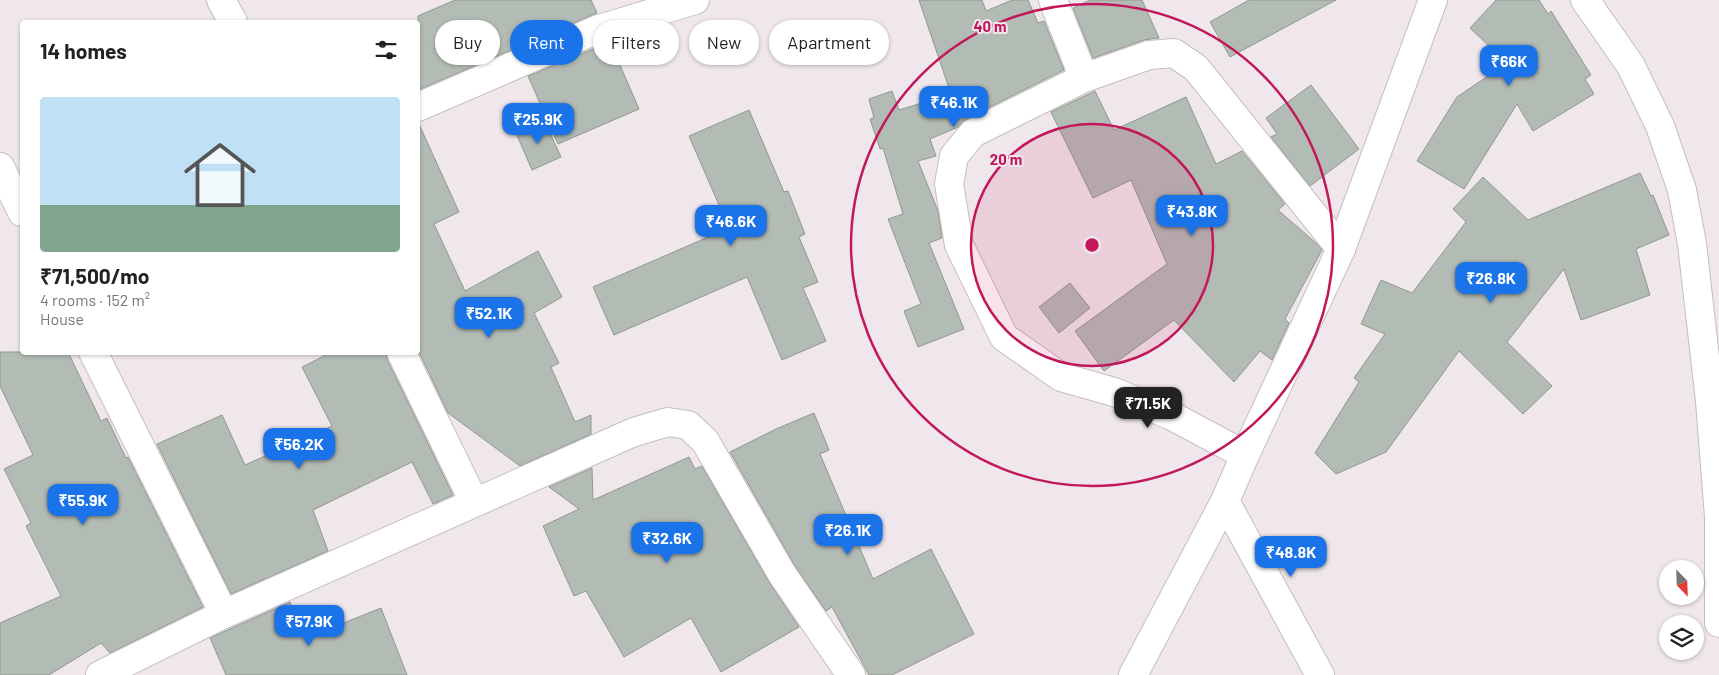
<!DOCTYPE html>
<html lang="en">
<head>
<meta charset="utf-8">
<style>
  body { margin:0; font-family:Barlow,sans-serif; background:#f2f2f2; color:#222; height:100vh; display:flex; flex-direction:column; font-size:19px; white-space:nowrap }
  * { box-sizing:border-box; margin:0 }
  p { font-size:16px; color:#767676 }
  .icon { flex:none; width:28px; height:28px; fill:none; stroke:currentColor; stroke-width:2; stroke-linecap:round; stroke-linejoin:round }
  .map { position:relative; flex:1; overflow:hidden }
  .panel { position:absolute; left:20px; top:20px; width:400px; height:335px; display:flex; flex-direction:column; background:#fff; border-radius:5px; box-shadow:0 1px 4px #0004 }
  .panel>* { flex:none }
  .banner { position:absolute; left:435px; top:20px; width:475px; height:45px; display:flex; gap:10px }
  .needle { width:32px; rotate:157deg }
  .fabs { position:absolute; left:1659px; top:560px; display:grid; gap:10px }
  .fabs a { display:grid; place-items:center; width:45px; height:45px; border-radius:50%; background:#fff; box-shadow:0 1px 4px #0004; font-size:25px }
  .price { position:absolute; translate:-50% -42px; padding:0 11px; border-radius:10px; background:#1a73e8; color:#fff; font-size:16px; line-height:32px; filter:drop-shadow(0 1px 2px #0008) }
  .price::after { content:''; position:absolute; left:50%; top:30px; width:15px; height:11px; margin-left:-8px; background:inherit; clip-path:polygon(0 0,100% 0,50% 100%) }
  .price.current { background:#222; color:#fff }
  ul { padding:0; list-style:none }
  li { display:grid; align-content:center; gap:10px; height:265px; padding:0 20px }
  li+li { border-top:1px solid #e0e0e0 }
  li span { display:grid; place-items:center; height:155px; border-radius:5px; color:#555 }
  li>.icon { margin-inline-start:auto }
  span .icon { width:90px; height:90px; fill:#fffc; stroke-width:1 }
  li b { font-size:21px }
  h2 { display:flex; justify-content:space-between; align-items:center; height:60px; padding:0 20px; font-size:21px }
  .tag { padding:0 18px; border-radius:22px; background:#fff; box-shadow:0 1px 4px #0004; font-size:18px; line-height:45px }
  .tag.current { background:#1a73e8; color:#fff }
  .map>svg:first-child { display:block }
</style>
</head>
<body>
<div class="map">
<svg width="1719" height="675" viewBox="0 0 1719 675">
  <rect width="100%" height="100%" fill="#f0e7ec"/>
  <g fill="#b3bbb5" stroke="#909892">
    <path d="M455,0h136l6,13 -179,77v-74z"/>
    <path d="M919,0h63l4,11 26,-11h16l10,23 6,-2 20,49 -98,49 -8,8 -28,12 6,17 -18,5 20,50 4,27 -13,5 35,86 -46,18 -14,-36 17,-7 -33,-85 15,-5 -20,-66 -3,1 -10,-30 4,-1 -5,-19 23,-8 7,19 52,-16z"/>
    <path d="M1090,0h52l17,38 -15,2 -51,18 -20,-50z"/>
    <path d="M1249,0h87l-106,57 -20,-35z"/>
    <path d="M1496,0h43l9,14 3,-3 40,64 -6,4 9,15 -61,37 -16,-27 -53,85 -47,-28 40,-64 50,-34 -37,-35z"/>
    <path d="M610,42l29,67 -81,35 -30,-68z"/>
    <path d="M1311,85l48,64 -49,37 -39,-49 6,-3 -11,-16z"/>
    <path d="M1095,91l19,39 72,-33 30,67 26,-13 43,53 -7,6 38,33 6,7 -37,69 4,4 -17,37 -12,-9 -26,31 -60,-62 -70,51 -29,-40 92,-67 -36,-84 -38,18 -42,-86z"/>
    <path d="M749,110l35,82 4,-1 17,43 -6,3 19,45 -15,6 23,53 -44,19 -35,-83 -133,58 -21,-48 136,-59 -40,-92z"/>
    <path d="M544,120l17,37 -29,13 -16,-37z"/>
    <path d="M418,122l41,90 -25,12 31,67 73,-40 24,46 -28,16 25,50 -8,4 24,55 16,-7v19l-71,32 -72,-53 -30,-63z"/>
    <path d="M1640,173l11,23 2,-1 16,40 -33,14 14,46 -69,25 -17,-51 -57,73 45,44 -29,28 -64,-63 -73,101 -50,22 -21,-21 44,-71 -5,-4 31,-44 -24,-10 20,-44 31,13 54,-71 -13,-13 30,-32 45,43z"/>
    <path d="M1070,283l20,25 -31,25 -20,-26z"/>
    <path d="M0,352h68l33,69 6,-3 19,40 2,-1 75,150 -93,46 -9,-10 -52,32h-49v-52l61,-27 -35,-70 5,-3 -27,-54 29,-14 -33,-69z"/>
    <path d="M332,352h54l1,7 66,136 -20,9 -21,-42 -99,48 15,41 -97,43 -74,-150 65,-29 23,50 87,-39 -30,-59z"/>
    <path d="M814,413l15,37 -9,4 53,125 58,-30 43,85 -82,41h-23l-37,-68 -6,4 -31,-45 -65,-114 46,-23z"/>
    <path d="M689,457l6,12 7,-3 67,116 30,45 -78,45 -30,-54 -67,39 -38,-66 -12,5 -31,-70 36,-17 -30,-22 43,-19 1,32z"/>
    <path d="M290,602l16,36 75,-30 26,67h-181l-16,-37z"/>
  </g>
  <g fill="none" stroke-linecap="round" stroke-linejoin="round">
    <defs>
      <g id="street">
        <path d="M221,0l12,22"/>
        <path d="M1053,0l31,78"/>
        <path d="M1585,0l46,66 29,60 22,64 10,54 18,157 9,116v106"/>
        <path d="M418,107l178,-77 99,-30"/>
        <path d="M0,167l22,45"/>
        <path d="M93,352l131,262"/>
        <path d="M401,352l73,150"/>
        <path d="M1245,455l-73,-39 -58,-24 -53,-15 -57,-40 -45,-92 -10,-61 5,-28 19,-23 111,-55 65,-23 25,-2 22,15 145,181"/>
        <path d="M1225,501l95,174"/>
        <path d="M100,675l124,-61 410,-182 34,-10 20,3 17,16 77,133 69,101"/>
        <path d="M1133,675l92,-174 20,-46 96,-206 92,-249"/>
      </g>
    </defs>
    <use href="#street" stroke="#c6bdc2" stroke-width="30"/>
    <use href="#street" stroke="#fff" stroke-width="28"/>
  </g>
  <circle cx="1092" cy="245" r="121" fill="#c2185b" fill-opacity=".12"/>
  <g fill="none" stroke="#c2185b" stroke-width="2.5">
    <circle cx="1092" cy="245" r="121"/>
    <circle cx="1092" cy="245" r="241"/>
  </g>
  <circle cx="1092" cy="245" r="8" fill="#c2185b" stroke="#f0e7ec" stroke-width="2.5"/>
  <g font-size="15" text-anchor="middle" font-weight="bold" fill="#c2185b" stroke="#f0e7ec" stroke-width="4" stroke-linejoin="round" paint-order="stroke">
    <text x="990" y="32">40 m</text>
    <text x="1006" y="165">20 m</text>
  </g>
</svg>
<div class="fabs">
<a><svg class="needle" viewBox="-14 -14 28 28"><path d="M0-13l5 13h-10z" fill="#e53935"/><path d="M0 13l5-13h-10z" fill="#767676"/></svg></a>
<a><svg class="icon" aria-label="layers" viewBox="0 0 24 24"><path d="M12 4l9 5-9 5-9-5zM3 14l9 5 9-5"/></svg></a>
</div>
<b class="price" style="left:1509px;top:87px">₹66K</b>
<b class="price" style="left:954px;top:128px">₹46.1K</b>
<b class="price" style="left:538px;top:145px">₹25.9K</b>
<b class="price" style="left:1192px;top:237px">₹43.8K</b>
<b class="price" style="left:731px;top:247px">₹46.6K</b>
<b class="price" style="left:1491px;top:304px">₹26.8K</b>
<b class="price" style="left:489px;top:339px">₹52.1K</b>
<b class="price current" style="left:1148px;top:429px">₹71.5K</b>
<b class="price" style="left:299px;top:470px">₹56.2K</b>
<b class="price" style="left:83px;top:526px">₹55.9K</b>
<b class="price" style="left:848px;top:556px">₹26.1K</b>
<b class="price" style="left:667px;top:564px">₹32.6K</b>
<b class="price" style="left:1291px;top:578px">₹48.8K</b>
<b class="price" style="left:309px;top:647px">₹57.9K</b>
<div class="banner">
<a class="tag">Buy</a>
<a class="tag current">Rent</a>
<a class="tag">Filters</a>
<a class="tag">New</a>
<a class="tag">Apartment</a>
</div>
<section class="panel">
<h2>14 homes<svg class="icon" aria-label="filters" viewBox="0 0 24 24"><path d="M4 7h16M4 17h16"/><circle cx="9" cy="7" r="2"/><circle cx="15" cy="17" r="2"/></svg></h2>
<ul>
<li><span style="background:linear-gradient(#bfe0f5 70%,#7fa58c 0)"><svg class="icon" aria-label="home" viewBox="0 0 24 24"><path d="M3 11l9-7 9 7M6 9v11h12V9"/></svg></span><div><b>₹71,500/mo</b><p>4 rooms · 152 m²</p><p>House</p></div></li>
</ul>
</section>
</div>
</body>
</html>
